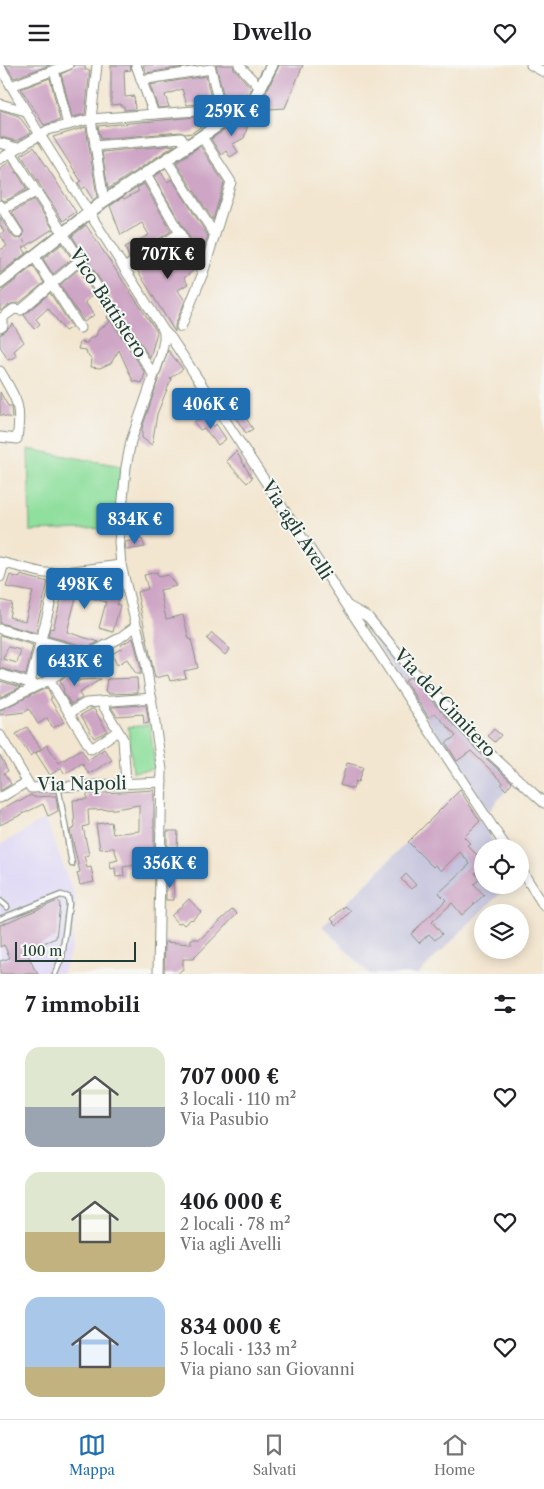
<!DOCTYPE html>
<html lang="it">
<head>
<meta charset="utf-8">
<style>
  body { margin:0; font-family:"Libre Caslon Text",serif; background:#f2f2f2; color:#202124; height:100vh; display:flex; flex-direction:column; font-size:19px; white-space:nowrap }
  * { box-sizing:border-box; margin:0 }
  p { font-size:16px; color:#757577 }
  .icon { flex:none; width:28px; height:28px; fill:none; stroke:currentColor; stroke-width:2; stroke-linecap:round; stroke-linejoin:round }
  .map { position:relative; height:909px; overflow:hidden }
  .panel { display:flex; flex-direction:column; background:#fff; flex:1 }
  .panel>* { flex:none }
  .tools { position:absolute; left:474px; top:774px; display:grid; gap:10px }
  .tools a { display:grid; place-items:center; width:55px; height:55px; border-radius:50%; background:#fff; box-shadow:0 2px 12px #0003; font-size:25px }
  .scale { position:absolute; left:15px; bottom:12px; width:121px; box-sizing:border-box; padding-left:5px; border:2px solid #1f3d34; border-top:0; font-size:14px; line-height:18px; white-space:nowrap; color:#1f3d34; -webkit-text-stroke:4px #f6f6f2; paint-order:stroke }
  .price { position:absolute; translate:-50% -42px; padding:0 11px; border-radius:5px; background:#1f6fb2; color:#fff; font-size:16px; line-height:32px; filter:drop-shadow(0 1px 2px #0008) }
  .price::after { content:''; position:absolute; left:50%; top:30px; width:15px; height:11px; margin-left:-8px; background:inherit; clip-path:polygon(0 0,100% 0,50% 100%) }
  .price.current { background:#222; color:#fff }
  ul { padding:0; list-style:none }
  li { display:flex; align-items:center; gap:15px; height:125px; padding:0 25px }
  li span { display:grid; place-items:center; flex:none; width:140px; height:100px; border-radius:15px; color:#555 }
  li>.icon { margin-inline-start:auto }
  span .icon { width:60px; height:60px; fill:#fffc; stroke-width:1 }
  li b { font-size:21px }
  h2 { display:flex; justify-content:space-between; align-items:center; height:60px; padding:0 25px; font-size:21px }
  header { display:flex; justify-content:space-between; align-items:center; height:65px; padding:0 25px; background:#fff; font-size:22px; font-weight:600 }
  .tabs { display:flex; justify-content:space-around; align-items:center; height:70px; border-top:1px solid #e0e0e0; background:#fff; font-size:14px; color:#757577 }
  .tabs a { display:grid; justify-items:center; gap:2px }
  .tabs .current { color:#1f6fb2 }
  .map>svg:first-child { display:block }
</style>
</head>
<body>
<header><svg class="icon" aria-label="menu" viewBox="0 0 24 24"><path d="M4 6h16M4 12h16M4 18h16"/></svg>Dwello<svg class="icon" aria-label="heart" viewBox="0 0 24 24"><path d="M12 20l-8-8c-3-5 5-10 8-4 3-6 11-1 8 4z"/></svg></header>
<div class="map">
<svg width="544" height="909" viewBox="0 0 544 909">
  <rect width="100%" height="100%" fill="#f6f6f2"/>
  <filter id="ink" filterUnits="userSpaceOnUse"><feTurbulence type="fractalNoise" baseFrequency=".02" numOctaves="2"/><feDisplacementMap in="SourceGraphic" scale="10" xChannelSelector="R" yChannelSelector="G"/><feConvolveMatrix kernelMatrix="1 2 1 2 8 2 1 2 1" color-interpolation-filters="sRGB"/></filter>
  <filter id="wash" filterUnits="userSpaceOnUse"><feTurbulence type="fractalNoise" baseFrequency=".0096" numOctaves="4" result="noise"/><feDisplacementMap in="SourceGraphic" scale="20" xChannelSelector="R" yChannelSelector="G"/><feGaussianBlur stdDeviation="1.12" result="paint"/><feColorMatrix in="noise" values="0 0 0 0 0 0 0 0 0 0 0 0 0 0 0 0 0 1.4 0 .05"/><feComposite in="paint" operator="in"/></filter>
  <g filter="url(#wash)">
    <rect width="100%" height="100%" fill="#f3e6d0"/>
    <path fill="#ddd5f6" d="M45,754l31,80 -5,51 -9,24h-62v-129z"/>
    <g fill="#c2c1dc">
      <path d="M377,568l137,148 -25,30 -117,-174z"/>
      <path d="M460,725l37,57h-15v38h27l-91,89h-49l-46,-48z"/>
    </g>
    <g fill="#8fdf9d" stroke="#578e68">
      <path d="M28,384l93,17 -7,62 -84,3z"/>
      <path d="M150,660l5,44 -22,3 -5,-45z"/>
    </g>
    <g id="blocks">
      <g fill="#cea5c5" fill-rule="evenodd">
        <path d="M6,0h44l-36,13z"/>
        <path d="M74,0h11v5h5l-5,44 -13,3 -11,-43 11,-5z"/>
        <path d="M111,0h19l1,5 -7,1 1,26 9,-1 1,13 -11,1v-4h-3v-2l-10,1z"/>
        <path d="M143,0h53l-50,8z"/>
        <path d="M216,0h17l1,4 17,19 -9,10 -7,4h-10z"/>
        <path d="M279,0h24l-18,43 -16,1 1,-10 -6,-2z"/>
        <path d="M206,11l6,27 -25,2 -5,-16 -17,6 4,12 -11,1 -8,-23z"/>
        <path d="M50,13l10,42 -16,5 -23,-36z"/>
        <path d="M0,45l19,6 12,17 -15,8 -16,-4z"/>
        <path d="M252,47l-8,26 -11,6 5,8 -8,5 -4,-6 -5,4 -10,-16z"/>
        <path d="M218,50l-26,18 -7,1 -5,-2 -79,7 -3,-13z"/>
        <path d="M86,62l11,70 -4,3 -8,-13 -3,2 -4,-6 3,-2 -28,-44z"/>
        <path d="M175,80l-67,44 -6,-37z"/>
        <path d="M200,81l24,37 -11,37 -37,-57z"/>
        <path d="M34,82l42,65 -13,9 -42,-66z"/>
        <path d="M10,97l17,27 -22,12 -5,-2v-31z"/>
        <path d="M161,107l6,10 5,-3 36,57 -7,21 -47,-80z"/>
        <path d="M144,119l27,47 -42,27 -4,-11 24,-12 -7,-12 -21,12 -11,-29 13,-9 1,2 15,-8 -2,-3z"/>
        <path d="M34,135l19,29 -30,19 3,5 -26,20v-23l7,-4 -7,-12 4,-2 -4,-7v-8l13,20 3,2 5,-1 3,-3 -1,-5 -11,-18z"/>
        <path d="M86,160l71,107 -7,26 -78,-122z"/>
        <path d="M178,177l16,28 -10,8 4,6 -10,6 7,11 -10,24v7l-39,-64z"/>
        <path d="M62,179l10,15 -19,15 -10,-15z"/>
        <path d="M33,201l11,17 -25,20 -8,1 -11,7v-18z"/>
        <path d="M79,204l15,25 -9,8 9,13 -10,7 -24,-37z"/>
        <path d="M50,228l22,34 -7,4 -17,-23 -12,11 4,5 -6,5 -10,-14z"/>
        <path d="M108,251l37,57 -3,10 -9,-2 -14,-31 -8,13 -11,5 -9,-1 1,-8 -5,-5 -1,-4 -8,-1 2,-7 7,1 2,-4 7,-3 2,-6 12,-8 -3,-5z"/>
        <path d="M13,259l11,18 -10,9 3,5 -9,4 -8,-14v-11l6,-4z"/>
        <path d="M168,285l15,19 -13,9 2,2 -2,2 -13,32 -5,31 -10,-7v-10z"/>
        <path d="M0,327l8,14h3l1,12 -12,-3z"/>
        <path d="M240,344l13,20 -7,4 -13,-19z"/>
        <path d="M204,350l10,12 2,-3 10,15 -8,6 -14,-17 -4,2 -6,-8z"/>
        <path d="M236,386l16,27 -5,5 -21,-22z"/>
        <path d="M142,474l3,8 -19,3 -1,-8z"/>
        <path d="M157,507l1,5 10,-2 8,11 -16,4 6,29 17,-4 6,24h2l7,29 -14,3 2,7 -16,3 -2,-6 -13,3 -18,-86 11,-3 -4,-14z"/>
        <path d="M10,510l10,3v-3l28,7 -11,43h1l-2,8 -36,-10v-23l12,3 -3,14 16,4 8,-29 -27,-5z"/>
        <path d="M81,515l40,11 -4,14h3l-7,27 -14,-4 7,-26 -29,-8 -10,38 32,10 -11,5 -40,-11 2,-8 3,1 13,-48 14,4z"/>
        <path d="M212,568l18,16 -5,6 -18,-16z"/>
        <path d="M0,570l33,10 -7,30 -26,-7zM8,582l13,3 -4,13 -14,-4z"/>
        <path d="M133,573l7,27 1,9h-5l-9,-15 -10,6 -5,-11 10,-6 -1,-3z"/>
        <path d="M71,608l6,9 3,-2 21,-1 -22,14 3,5 -11,6 -8,-13 1,-1 -4,-10z"/>
        <path d="M410,612l67,73 35,32 -6,8 -5,-5 2,-3 -32,-31 -14,10 -11,-18 10,-7 -21,-23 -6,5 -24,-37z"/>
        <path d="M137,613l1,15 -30,1 -1,-2h-2l2,-13z"/>
        <path d="M0,616l21,6 -21,10z"/>
        <path d="M47,623l5,10 -2,1 14,23 -11,6 -6,-10 -9,6 -9,-15 -4,3 -25,3v-5z"/>
        <path d="M146,640l3,18 -5,1 -1,-10 -26,2 -6,-9z"/>
        <path d="M92,644h2l13,22 -13,7 -13,-23z"/>
        <path d="M27,662l14,22 -11,7 -14,-22z"/>
        <path d="M494,664l7,6 -6,7 -7,-6z"/>
        <path d="M47,680l12,18 22,-14 7,11 16,-11 8,11 -23,14 -7,-11 -17,11 -4,-6 -11,7 -14,-22z"/>
        <path d="M0,690l8,16 -4,2 7,11 -11,7z"/>
        <path d="M347,698l16,4 -5,15 -3,-1 -2,8 -13,-4z"/>
        <path d="M154,725v72l-31,5 1,9 -8,1 -1,-9 -4,1 -1,-7 8,-2 -4,-12 -14,1 -4,-25 15,-2 2,12 26,-3v-26l-24,4 -27,1 1,15 -6,2 6,28 -5,1 3,12 4,-1 3,15 -14,3 -3,-12 3,-1 -10,-42 5,-2 -2,-28 14,-1v-5z"/>
        <path d="M460,725l20,31 -16,16 6,6 -3,2 11,11 4,-4v14l-7,7 5,6 -6,5 10,11 -22,20 -10,-12 -20,19 10,12 -7,6 -6,-6 -10,9 -8,-9 35,-34 -7,-7 31,-29 -10,-12 -19,19 -6,-6 -2,2 -25,-25z"/>
        <path d="M31,730l2,2 23,-1 2,15 -10,5 -5,-12 -43,21v-15l18,-10 1,2z"/>
        <path d="M167,766h11l-1,17h-10z"/>
        <path d="M406,809l10,11 -5,4 -10,-10z"/>
        <path d="M166,811l7,1 1,23h-8z"/>
        <path d="M189,834l12,13 -9,8 -1,-1 -7,6 -3,-3 -3,2 -7,-8z"/>
        <path d="M58,836l2,3 -4,34 -30,12 8,18 4,6h-38v-13l10,-3 -6,-13 -4,2v-22z"/>
        <path d="M345,841l6,5 -14,14 -6,-6z"/>
        <path d="M233,844l4,5 -44,45h-10v10l-6,5h-13l1,-32 26,2v-5h9z"/>
      </g>
    </g>
  </g>
  <g filter="url(#ink)">
    <use href="#blocks" fill-opacity="0" stroke="#899282" stroke-width="1"/>
    <g fill="none" stroke-linecap="round" stroke-linejoin="round">
      <defs>
        <g id="service">
          <path d="M58,721l14,78"/>
          <path d="M0,836l7,6"/>
          <path d="M0,854l61,-24 7,2 1,7 -7,53 -7,17"/>
        </g>
        <g id="minor">
          <path d="M97,0l-6,54 13,82"/>
          <path d="M136,0l18,49"/>
          <path d="M239,0l22,24"/>
          <path d="M531,0l13,7"/>
          <path d="M0,2l40,68 124,196 7,7 335,509"/>
          <path d="M54,5l14,55"/>
          <path d="M141,15l70,-11 9,40"/>
          <path d="M11,21l57,-21"/>
          <path d="M0,39l26,7"/>
          <path d="M0,78l17,5"/>
          <path d="M95,81l86,-8 5,8"/>
          <path d="M11,87l142,222"/>
          <path d="M0,94l48,-29 43,-11 155,-12"/>
          <path d="M166,94l49,76"/>
          <path d="M145,108l58,100"/>
          <path d="M0,140l18,28"/>
          <path d="M3,144l33,-17"/>
          <path d="M34,191l46,72"/>
          <path d="M124,203l56,-35"/>
          <path d="M181,262l22,-54 28,-91 -29,-45"/>
          <path d="M0,263l3,-2v-9l11,-8 7,1 59,-50"/>
          <path d="M0,306c17,29 22,34 17,68l-17,-2"/>
          <path d="M0,497l44,11h14l63,-8"/>
          <path d="M0,512l4,-14"/>
          <path d="M348,541l20,11 38,46 76,83 62,57"/>
          <path d="M0,564l89,25"/>
          <path d="M0,609l33,10"/>
          <path d="M49,615l42,69 27,-18"/>
          <path d="M30,618l28,-110"/>
          <path d="M101,637l22,37 3,44"/>
          <path d="M0,639l49,-24 40,-26 29,-15 18,-13"/>
          <path d="M69,648l17,-10 66,-5"/>
          <path d="M0,670l31,53 131,-6"/>
          <path d="M0,733l27,-16"/>
          <path d="M520,803l24,38"/>
          <path d="M158,909l4,-204 -16,-106 -25,-99 -2,-23 7,-75 5,-26 30,-86 3,-15v-9"/>
        </g>
        <path id="tertiary" d="M0,218l104,-82 142,-94 8,-8 18,-34"/>
      </defs>
      <use href="#service" stroke="#899282" stroke-width="7"/>
      <use href="#minor" stroke="#899282" stroke-width="11"/>
      <use href="#tertiary" stroke="#899282" stroke-width="14"/>
      <path stroke="#899282" stroke-width="1" stroke-dasharray="4 4" stroke-linecap="butt" d="M23,175l6,9"/>
      <use href="#service" stroke="#fff" stroke-width="4.5"/>
      <use href="#minor" stroke="#fff" stroke-width="9"/>
      <use href="#tertiary" stroke="#fff" stroke-width="11"/>
    </g>
  </g>
  <g text-anchor="middle" stroke-width="4" stroke-linejoin="round" paint-order="stroke">
    <g font-size="18" fill="#1f3d34" stroke="#f6f6f2">
      <text transform="translate(108 238) rotate(57)" y="6">Vico Battistero</text>
      <text transform="translate(297 465) rotate(57)" y="6">Via agli Avelli</text>
      <text transform="translate(445 638) rotate(47)" y="6">Via del Cimitero</text>
      <text transform="translate(82 719) rotate(-1)" y="6">Via Napoli</text>
    </g>
  </g>
</svg>
<div class="tools">
<a><svg class="icon" aria-label="locate" viewBox="0 0 24 24"><circle cx="12" cy="12" r="6"/><path d="M12 2v4M12 18v4M2 12h4M18 12h4"/></svg></a>
<a><svg class="icon" aria-label="layers" viewBox="0 0 24 24"><path d="M12 4l9 5-9 5-9-5zM3 14l9 5 9-5"/></svg></a>
</div>
<div class="scale">100 m</div>
<b class="price" style="left:232px;top:72px">259K €</b>
<b class="price current" style="left:168px;top:215px">707K €</b>
<b class="price" style="left:211px;top:365px">406K €</b>
<b class="price" style="left:135px;top:480px">834K €</b>
<b class="price" style="left:85px;top:545px">498K €</b>
<b class="price" style="left:75px;top:622px">643K €</b>
<b class="price" style="left:170px;top:824px">356K €</b>
</div>
<section class="panel">
<h2>7 immobili<svg class="icon" aria-label="filters" viewBox="0 0 24 24"><path d="M4 7h16M4 17h16"/><circle cx="9" cy="7" r="2"/><circle cx="15" cy="17" r="2"/></svg></h2>
<ul>
<li><span style="background:linear-gradient(#dfe7d0 60%,#9aa5b1 0)"><svg class="icon" aria-label="home" viewBox="0 0 24 24"><path d="M3 11l9-7 9 7M6 9v11h12V9"/></svg></span><div><b>707 000 €</b><p>3 locali · 110 m²</p><p>Via Pasubio</p></div><svg class="icon" aria-label="heart" viewBox="0 0 24 24"><path d="M12 20l-8-8c-3-5 5-10 8-4 3-6 11-1 8 4z"/></svg></li>
<li><span style="background:linear-gradient(#dfe7d0 60%,#c2b280 0)"><svg class="icon" aria-label="home" viewBox="0 0 24 24"><path d="M3 11l9-7 9 7M6 9v11h12V9"/></svg></span><div><b>406 000 €</b><p>2 locali · 78 m²</p><p>Via agli Avelli</p></div><svg class="icon" aria-label="heart" viewBox="0 0 24 24"><path d="M12 20l-8-8c-3-5 5-10 8-4 3-6 11-1 8 4z"/></svg></li>
<li><span style="background:linear-gradient(#a9c7e8 70%,#c2b280 0)"><svg class="icon" aria-label="home" viewBox="0 0 24 24"><path d="M3 11l9-7 9 7M6 9v11h12V9"/></svg></span><div><b>834 000 €</b><p>5 locali · 133 m²</p><p>Via piano san Giovanni</p></div><svg class="icon" aria-label="heart" viewBox="0 0 24 24"><path d="M12 20l-8-8c-3-5 5-10 8-4 3-6 11-1 8 4z"/></svg></li>
</ul>
</section>
<nav class="tabs">
<a class="current"><svg class="icon" aria-label="map" viewBox="0 0 24 24"><path d="M3 6l6-2 6 2 6-2v14l-6 2-6-2-6 2zM9 4v14M15 6v14"/></svg>Mappa</a>
<a><svg class="icon" aria-label="saved" viewBox="0 0 24 24"><path d="M7 4h10v16l-5-4-5 4z"/></svg>Salvati</a>
<a><svg class="icon" aria-label="home" viewBox="0 0 24 24"><path d="M3 11l9-7 9 7M6 9v11h12V9"/></svg>Home</a>
</nav>
</body>
</html>
